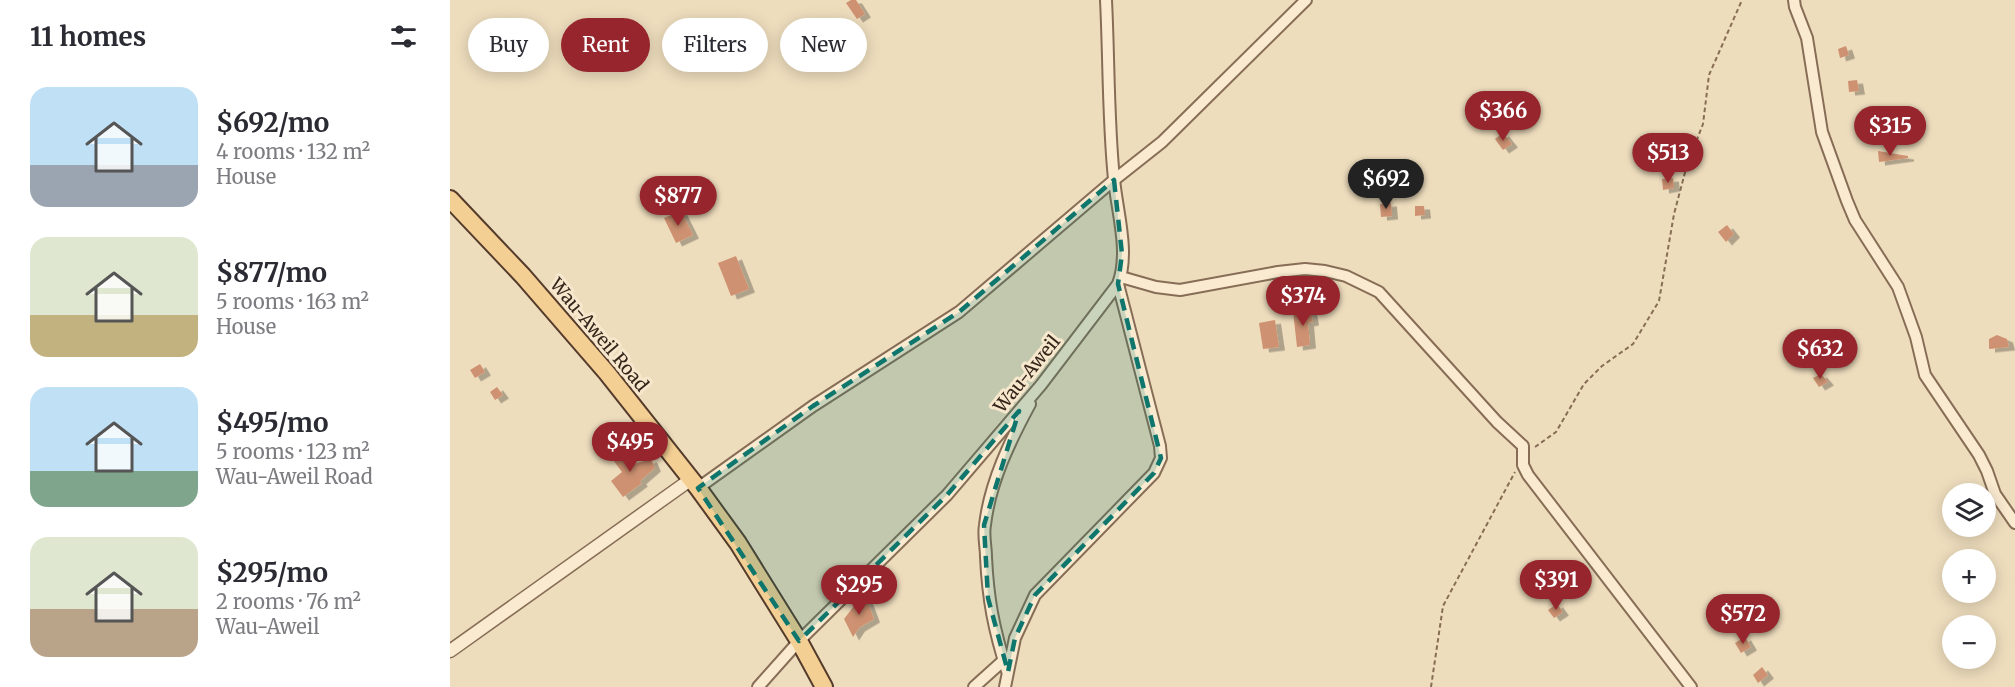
<!DOCTYPE html>
<html lang="en">
<head>
<meta charset="utf-8">
<style>
  body { margin:0; font-family:Merriweather,serif; background:#f7f7f7; color:#2b2b33; height:100vh; display:flex; flex-direction:column; font-size:22px; white-space:nowrap }
  * { box-sizing:border-box; margin:0 }
  p { font-size:20px; color:#7c7c81 }
  .icon { flex:none; width:33px; height:33px; fill:none; stroke:currentColor; stroke-width:2; stroke-linecap:round; stroke-linejoin:round }
  .map { position:relative; flex:1; overflow:hidden }
  .details { display:flex; flex-direction:column; background:#fff; width:450px }
  .details>* { flex:none }
  .hud { position:absolute; left:18px; top:18px; width:570px; height:54px; display:flex; gap:12px }
  .buttons { position:absolute; left:1492px; top:483px; display:grid; gap:12px }
  .buttons a { display:grid; place-items:center; width:54px; height:54px; border-radius:50%; background:#fff; box-shadow:0 3px 15px #0003; font-size:30px }
  .price { position:absolute; translate:-50% -51px; padding:0 14px; border-radius:21px; background:#97252d; color:#fff; font-size:20px; line-height:39px; filter:drop-shadow(0 2px 3px #0008) }
  .price::after { content:''; position:absolute; left:50%; top:36px; width:18px; height:14px; margin-left:-9px; background:inherit; clip-path:polygon(0 0,100% 0,50% 100%) }
  .price.on { background:#222; color:#fff }
  ul { padding:0; list-style:none }
  li { display:flex; align-items:center; gap:18px; height:150px; padding:0 30px }
  li span { display:grid; place-items:center; flex:none; width:168px; height:120px; border-radius:18px; color:#555 }
  li>.icon { margin-inline-start:auto }
  span .icon { width:72px; height:72px; fill:#fffc; stroke-width:1 }
  li b { font-size:26px }
  h2 { display:flex; justify-content:space-between; align-items:center; height:72px; padding:0 30px; font-size:26px }
  .pill { padding:0 21px; border-radius:27px; background:#fff; box-shadow:0 3px 15px #0003; font-size:21px; line-height:54px }
  .pill.on { background:#97252d; color:#fff }
  main { display:flex; flex:1; min-height:0 }
  .map>svg:first-child { display:block }
</style>
</head>
<body>
<main>
<section class="details">
<h2>11 homes<svg class="icon" aria-label="filters" viewBox="0 0 24 24"><path d="M4 7h16M4 17h16"/><circle cx="9" cy="7" r="2"/><circle cx="15" cy="17" r="2"/></svg></h2>
<ul>
<li><span style="background:linear-gradient(#bfe0f5 65%,#9aa5b1 0)"><svg class="icon" aria-label="home" viewBox="0 0 24 24"><path d="M3 11l9-7 9 7M6 9v11h12V9"/></svg></span><div><b>$692/mo</b><p>4 rooms · 132 m²</p><p>House</p></div></li>
<li><span style="background:linear-gradient(#dfe7d0 65%,#c2b280 0)"><svg class="icon" aria-label="home" viewBox="0 0 24 24"><path d="M3 11l9-7 9 7M6 9v11h12V9"/></svg></span><div><b>$877/mo</b><p>5 rooms · 163 m²</p><p>House</p></div></li>
<li><span style="background:linear-gradient(#bfe0f5 70%,#7fa58c 0)"><svg class="icon" aria-label="home" viewBox="0 0 24 24"><path d="M3 11l9-7 9 7M6 9v11h12V9"/></svg></span><div><b>$495/mo</b><p>5 rooms · 123 m²</p><p>Wau-Aweil Road</p></div></li>
<li><span style="background:linear-gradient(#dfe7d0 60%,#b9a48a 0)"><svg class="icon" aria-label="home" viewBox="0 0 24 24"><path d="M3 11l9-7 9 7M6 9v11h12V9"/></svg></span><div><b>$295/mo</b><p>2 rooms · 76 m²</p><p>Wau-Aweil</p></div></li>
</ul>
</section>
<div class="map">
<svg width="1565" height="687" viewBox="0 0 1565 687">
  <defs>
    <filter id="shadow"><feDropShadow dx="6" dy="3.5" stdDeviation="0" flood-color="#0004"/></filter>
  </defs>
  <rect width="100%" height="100%" fill="#eeddbd"/>
  <g fill="#ce9272" filter="url(#shadow)">
    <path d="M401,0h5l9,14 -8,5 -11,-16z"/>
    <path d="M1396,46l3,9 -9,3 -2,-9z"/>
    <path d="M1407,80l2,11 -10,1 -1,-11z"/>
    <path d="M1053,133l9,11 -9,6 -8,-11z"/>
    <path d="M1428,151l30,5v2l-29,4z"/>
    <path d="M1223,178l1,10 -11,2 -1,-11z"/>
    <path d="M941,203l1,13 -11,1 -1,-13z"/>
    <path d="M965,206h9l1,9 -10,1z"/>
    <path d="M231,211l12,24 -17,8 -12,-25z"/>
    <path d="M1277,225l7,9 -8,8 -8,-10z"/>
    <path d="M286,256l13,33 -18,7 -13,-33z"/>
    <path d="M861,310l2,12 -5,1 2,22 -13,2 -4,-36z"/>
    <path d="M825,320l4,27 -16,2 -4,-26z"/>
    <path d="M1547,335l10,4 2,8 -20,2v-10z"/>
    <path d="M30,364l5,8 -10,6 -5,-8z"/>
    <path d="M1371,374l7,8 -9,5 -6,-9z"/>
    <path d="M47,387l6,8 -8,5 -5,-8z"/>
    <path d="M168,449l12,16 21,-6 4,9 -15,13 2,2 -19,14 -12,-16 11,-9 -12,-16z"/>
    <path d="M415,595l9,24 -15,9 -6,9 -9,-18 16,-21z"/>
    <path d="M1107,604l6,8 -9,6 -6,-8z"/>
    <path d="M1295,637l6,10 -10,6 -6,-10z"/>
    <path d="M1312,667l6,8 -10,8 -5,-8z"/>
  </g>
  <g fill="none" stroke-linecap="round" stroke-linejoin="round">
    <defs>
      <g id="minor">
        <path d="M1344,0l1,7 12,31 15,94 25,69 8,19 43,67 18,50 9,38 54,80 8,16 8,23 20,29"/>
        <path d="M671,277l35,10 24,3 98,-18 27,-3 20,2 21,5 33,16 118,130 26,24v19l5,10 163,212"/>
        <path d="M248,488l115,-82 146,-94 155,-132 48,-38 144,-142"/>
        <path d="M557,671c-13,-41 -19,-71 -21,-114 0,-10 -3,-22 -1,-32 5,-43 25,-84 45,-121"/>
        <path d="M308,687l41,-46 148,-146 94,-110 77,-101c12,-32 -1,-72 -4,-105 -6,-59 -5,-119 -8,-179"/>
        <path d="M524,687l30,-27"/>
        <path d="M555,687l10,-49 20,-43 119,-122 7,-15 -1,-12 -42,-162"/>
      </g>
      <path id="tertiary" d="M0,651l240,-171"/>
      <path id="primary" d="M0,199l73,77 84,97 91,115 40,55 61,98 25,46"/>
    </defs>
    <use href="#minor" stroke="#876d56" stroke-width="14"/>
    <use href="#tertiary" stroke="#876d56" stroke-width="15"/>
    <use href="#primary" stroke="#543b2b" stroke-width="20"/>
    <g stroke="#876d56" stroke-width="2" stroke-dasharray="4.5 3" stroke-linecap="butt">
      <path d="M1085,447l21,-15 28,-48 18,-18 31,-22 26,-43 15,-87 13,-49 16,-41 6,-49 33,-75"/>
      <path d="M981,687l12,-81 72,-134"/>
    </g>
    <use href="#minor" stroke="#f9ead0" stroke-width="10"/>
    <use href="#tertiary" stroke="#f9ead0" stroke-width="12"/>
    <use href="#primary" stroke="#f4cf93" stroke-width="16"/>
  </g>
  <path fill="#0f766e" fill-opacity="0.2" stroke="#0f766e" stroke-width="4.5" stroke-dasharray="12 8" stroke-linejoin="round" d="M664,180l8,74 -4,30 43,174 -7,15 -119,122 -20,43 -7,34 -20,-74 -4,-73 35,-114 -72,84 -148,146 -101,-153 115,-82 146,-94z"/>
  <g text-anchor="middle" stroke-width="6" stroke-linejoin="round" paint-order="stroke">
    <g font-size="18" fill="#35261b" stroke="#f6e7cd">
      <text transform="translate(149 335) rotate(50)" y="6">Wau-Aweil Road</text>
      <text transform="translate(577 374) rotate(-51)" y="6">Wau-Aweil</text>
    </g>
  </g>
</svg>
<div class="buttons">
<a><svg class="icon" aria-label="layers" viewBox="0 0 24 24"><path d="M12 4l9 5-9 5-9-5zM3 14l9 5 9-5"/></svg></a>
<a>+</a>
<a>−</a>
</div>
<b class="price" style="left:1053px;top:142px">$366</b>
<b class="price" style="left:1440px;top:157px">$315</b>
<b class="price" style="left:1218px;top:184px">$513</b>
<b class="price on" style="left:936px;top:210px">$692</b>
<b class="price" style="left:228px;top:227px">$877</b>
<b class="price" style="left:853px;top:327px">$374</b>
<b class="price" style="left:1370px;top:380px">$632</b>
<b class="price" style="left:180px;top:473px">$495</b>
<b class="price" style="left:1106px;top:611px">$391</b>
<b class="price" style="left:409px;top:616px">$295</b>
<b class="price" style="left:1293px;top:645px">$572</b>
<div class="hud">
<a class="pill">Buy</a>
<a class="pill on">Rent</a>
<a class="pill">Filters</a>
<a class="pill">New</a>
</div>
</div>
</main>
</body>
</html>
